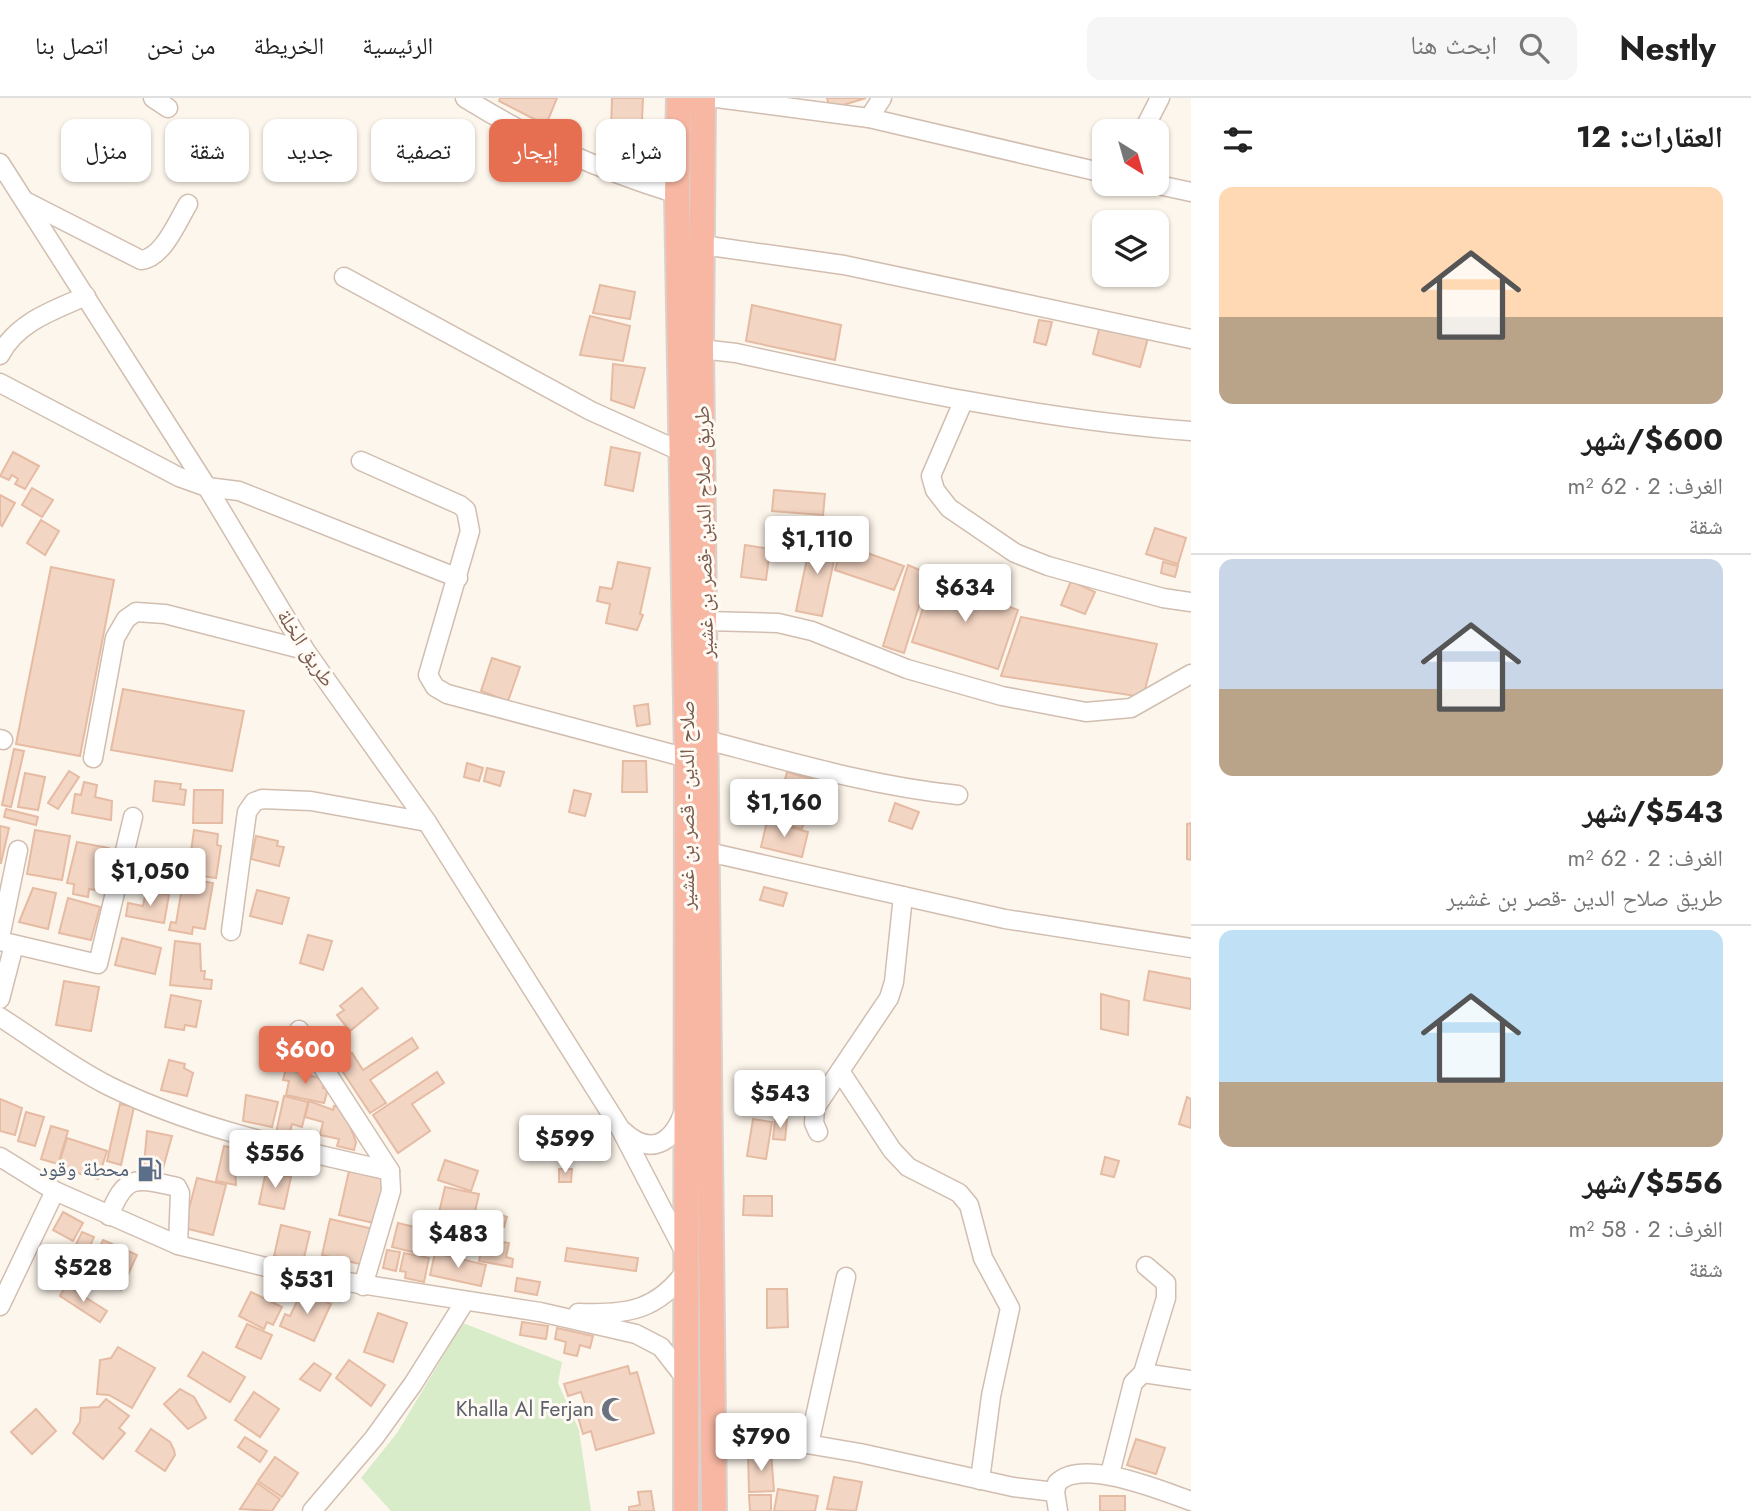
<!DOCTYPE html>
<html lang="ar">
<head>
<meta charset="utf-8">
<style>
  body { margin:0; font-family:Jost,"Noto Naskh Arabic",sans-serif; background:#f6f6f6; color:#222; direction:rtl; height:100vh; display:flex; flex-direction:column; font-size:26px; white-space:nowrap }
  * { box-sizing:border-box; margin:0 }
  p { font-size:23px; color:#767676 }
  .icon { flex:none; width:38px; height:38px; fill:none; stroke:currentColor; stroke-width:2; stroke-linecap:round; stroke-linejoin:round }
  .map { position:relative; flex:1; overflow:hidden; direction:ltr }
  .drawer { display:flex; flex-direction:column; background:#fff; width:560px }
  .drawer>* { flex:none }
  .top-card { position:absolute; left:21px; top:21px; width:665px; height:63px; direction:rtl; display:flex; gap:14px }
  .needle { width:46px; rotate:143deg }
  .buttons { position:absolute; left:1092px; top:21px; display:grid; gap:14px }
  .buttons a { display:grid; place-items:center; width:77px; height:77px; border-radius:14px; background:#fff; box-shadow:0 2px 5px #0004; font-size:35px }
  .price { position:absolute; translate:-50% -60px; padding:0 16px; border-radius:7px; background:#fff; color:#222; font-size:23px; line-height:46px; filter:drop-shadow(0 2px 4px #0008) }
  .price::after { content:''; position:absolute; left:50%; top:42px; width:21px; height:16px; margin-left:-10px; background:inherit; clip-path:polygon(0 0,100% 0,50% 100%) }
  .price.selected { background:#e76f51; color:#fff }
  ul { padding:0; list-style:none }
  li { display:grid; align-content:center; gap:14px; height:371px; padding:0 28px }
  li+li { border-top:2px solid #e0e0e0 }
  li span { display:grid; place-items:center; height:217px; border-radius:14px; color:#555 }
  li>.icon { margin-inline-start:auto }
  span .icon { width:126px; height:126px; fill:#fffc; stroke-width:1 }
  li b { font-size:30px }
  h2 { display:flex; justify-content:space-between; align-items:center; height:84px; padding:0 28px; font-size:30px }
  .tag { padding:0 24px; border-radius:14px; background:#fff; box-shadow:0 2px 5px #0004; font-size:24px; line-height:63px }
  .tag.selected { background:#e76f51; color:#fff }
  header { display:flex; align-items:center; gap:42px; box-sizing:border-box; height:98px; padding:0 35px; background:#fff; border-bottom:2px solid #e0e0e0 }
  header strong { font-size:33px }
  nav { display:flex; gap:38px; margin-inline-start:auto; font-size:24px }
  .search { width:490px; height:63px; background:#f6f6f6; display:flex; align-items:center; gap:18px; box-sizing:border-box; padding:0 24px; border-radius:14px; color:#767676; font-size:26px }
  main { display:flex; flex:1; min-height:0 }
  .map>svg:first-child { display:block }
</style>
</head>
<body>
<header>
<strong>Nestly</strong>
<div class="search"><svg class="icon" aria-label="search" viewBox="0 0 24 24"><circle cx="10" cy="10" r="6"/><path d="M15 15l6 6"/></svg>ابحث هنا</div>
<nav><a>الرئيسية</a><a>الخريطة</a><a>من نحن</a><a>اتصل بنا</a></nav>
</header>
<main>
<section class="drawer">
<h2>العقارات: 12<svg class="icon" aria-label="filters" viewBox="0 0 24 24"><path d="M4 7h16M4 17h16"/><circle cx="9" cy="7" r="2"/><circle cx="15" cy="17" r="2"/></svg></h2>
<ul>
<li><span style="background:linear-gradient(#ffd9b3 60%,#b9a48a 0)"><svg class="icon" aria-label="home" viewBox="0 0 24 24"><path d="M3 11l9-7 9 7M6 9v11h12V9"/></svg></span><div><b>$600/شهر</b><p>الغرف: 2 · 62 m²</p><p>شقة</p></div></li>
<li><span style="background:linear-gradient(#c9d6e8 60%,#b9a48a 0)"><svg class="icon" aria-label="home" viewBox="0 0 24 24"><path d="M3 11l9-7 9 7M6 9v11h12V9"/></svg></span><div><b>$543/شهر</b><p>الغرف: 2 · 62 m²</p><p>طريق صلاح الدين -قصر بن غشير</p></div></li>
<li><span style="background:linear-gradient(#bfe0f5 70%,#b9a48a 0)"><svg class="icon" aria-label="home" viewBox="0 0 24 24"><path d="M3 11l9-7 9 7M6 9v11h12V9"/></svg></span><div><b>$556/شهر</b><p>الغرف: 2 · 58 m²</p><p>شقة</p></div></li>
</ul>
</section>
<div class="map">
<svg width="1191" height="1413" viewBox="0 0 1191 1413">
  <rect width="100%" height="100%" fill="#fdf6ec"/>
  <path fill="#d8ecc9" d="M463,1225l99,39 -4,21 21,47 12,81h-200l-30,-33 36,-45z"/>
  <g fill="#f3d5c3" stroke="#e6bba3" stroke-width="2">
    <path d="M500,0h57l-11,27 -47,-24z"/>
    <path d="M612,0h31l-3,66 -30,-2z"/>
    <path d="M827,0h39l-36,11z"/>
    <path d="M1097,145l7,1v17l-10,-2z"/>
    <path d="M600,187l35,7 -5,27 -37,-6z"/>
    <path d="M752,207l89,20 -6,35 -89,-19z"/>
    <path d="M590,218l40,10 -7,35 -43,-6z"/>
    <path d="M1039,222l13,2 -6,23 -12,-3z"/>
    <path d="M1100,227l48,13 -8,29 -47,-13z"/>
    <path d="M613,266l32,4 -11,40 -23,-8z"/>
    <path d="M611,349l29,6 -7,38 -28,-6z"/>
    <path d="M13,354l26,14 -14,23 -10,-5 3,-5 -6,-4 -3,5 -9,-4z"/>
    <path d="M32,390l21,12 -11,17 -20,-12z"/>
    <path d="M774,392l51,4 -2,21 -51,-4z"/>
    <path d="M0,397l15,8 -13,23 -2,-2z"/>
    <path d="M41,422l18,11 -14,24 -18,-12z"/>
    <path d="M773,423l24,1 -1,22 -24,-1z"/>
    <path d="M1155,430l31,10 -8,26 -32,-10z"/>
    <path d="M812,437l26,7 -16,74 -26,-5z"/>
    <path d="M842,446l62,22 -10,24 -59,-20z"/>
    <path d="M745,447l25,4 -4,31 -25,-3z"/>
    <path d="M618,464l32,6 -10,46 3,1 -6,15 -31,-7 4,-19 -13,-3 3,-14 12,2z"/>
    <path d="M1163,464l15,4 -3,11 -14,-4z"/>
    <path d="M908,467l21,9 -25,79 -21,-7z"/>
    <path d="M51,469l63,13 -34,176 -64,-12z"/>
    <path d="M933,479l85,33 -20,59 -86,-27z"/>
    <path d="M1071,483l24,11 -10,22 -24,-9z"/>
    <path d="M1021,519l136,27 -14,53 -142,-21z"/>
    <path d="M492,560l28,9 -12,34 -27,-10z"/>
    <path d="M123,591l121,22 -12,60 -121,-21z"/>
    <path d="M648,606l2,20 -13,2 -3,-20z"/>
    <path d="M14,651l10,2 -13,56 -9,-2z"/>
    <path d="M623,663h23l1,31h-25z"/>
    <path d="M467,665l16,5 -4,13 -15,-4z"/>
    <path d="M487,670l17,4 -4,14 -16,-5z"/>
    <path d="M69,673l10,6 -21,32 -10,-6z"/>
    <path d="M787,674l28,8 -13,49 -28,-7z"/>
    <path d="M25,675l20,4 -7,33 -20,-3z"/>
    <path d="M155,683l26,3 -1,5 6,1 -2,15 -31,-4z"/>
    <path d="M84,684l13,3 -2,12 17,4 -1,19 -39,-7 3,-19 6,1z"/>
    <path d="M194,692h29l-1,33h-29z"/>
    <path d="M574,692l17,4 -6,22 -16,-4z"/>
    <path d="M895,705l24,9 -7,17 -23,-8z"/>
    <path d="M6,711l32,8 -2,8 -32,-8z"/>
    <path d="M767,723l41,11 -6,25 -41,-10z"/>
    <path d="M1191,725v37l-4,-1v-35z"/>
    <path d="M0,728l9,2 -8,35h-1z"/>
    <path d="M35,732l35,6 -8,44 -35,-6z"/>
    <path d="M194,732l24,4 -1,11 4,1 -5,32 -28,-4z"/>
    <path d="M256,738l22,5 -1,5 7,1 -5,19 -28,-7z"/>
    <path d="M77,744l32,6 -7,43 -13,-2 -1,8 -15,-3 1,-10 -7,-1z"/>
    <path d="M196,782l17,3 -8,46 -12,-2 -1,7 -23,-4 2,-8 5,1 6,-35 12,2z"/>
    <path d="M764,789l23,6 -4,13 -23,-6z"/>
    <path d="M33,790l23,5 -8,36 -29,-7z"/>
    <path d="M257,792l32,8 -7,26 -32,-8z"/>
    <path d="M146,793l23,4 -5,28 -38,-7 2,-13 15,3z"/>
    <path d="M68,800l32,9 -9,33 -32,-7z"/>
    <path d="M308,837l24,6 -9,29 -23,-7z"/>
    <path d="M122,840l39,10 -6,26 -40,-9z"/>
    <path d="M175,843l25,3 1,27h4l-1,8 8,1 -1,9 -41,-4z"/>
    <path d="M1149,873l42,8v30l-47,-9z"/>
    <path d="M64,883l35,6 -8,44 -35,-6z"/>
    <path d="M362,890l16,20 -28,23 -13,-16 7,-5 -4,-4z"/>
    <path d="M1101,896l28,7 -1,34 -27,-6z"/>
    <path d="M171,897l30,6 -5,26 -11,-2 -1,5 -19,-3z"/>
    <path d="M412,940l6,10 -48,32 16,23 -16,10 -33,-50 15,-10 11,17z"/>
    <path d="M169,962l16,4 -1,4 9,5 -6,23 -26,-6z"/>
    <path d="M286,970l39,12 -2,8 5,1 -4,14 -38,-8 3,-14 -6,-1z"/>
    <path d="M437,974l7,11 -32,21 18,27 -32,22 -25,-38z"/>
    <path d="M246,997l32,7 -6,25 -29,-6z"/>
    <path d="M284,998l24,6 -6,25 -10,-3 -3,12 -13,-3z"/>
    <path d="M1187,999l4,2v29l-12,-4z"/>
    <path d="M0,1001l22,9 -7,27 -15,-4z"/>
    <path d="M309,1003l24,9 1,-4 9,2 13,34 -2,8 -17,-4 2,-7 -19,-4 3,-13 -18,-5z"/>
    <path d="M120,1006l14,3 -13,58 -14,-4z"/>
    <path d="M26,1014l18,5 -9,29 -17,-5z"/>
    <path d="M753,1021l19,3 -6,37 -19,-3z"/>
    <path d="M775,1021l12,1 -2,20 -12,-1z"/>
    <path d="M51,1028l17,5 -10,33 -17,-5z"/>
    <path d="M147,1033l25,5 -12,43 -17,-3z"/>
    <path d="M593,1036l1,20 -15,1 -1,-20z"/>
    <path d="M67,1040l40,13 -9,28 -40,-12z"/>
    <path d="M224,1048l20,5 -5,19 -4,-1 1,16 -20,-4z"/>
    <path d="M1105,1059l14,4 -5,16 -13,-3z"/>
    <path d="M445,1062l33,11 -7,20 -33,-11z"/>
    <path d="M559,1071h13l-1,13h-12z"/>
    <path d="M266,1073l25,6 -7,32 -25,-5z"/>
    <path d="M349,1073l39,9 -10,44 -39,-9z"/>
    <path d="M197,1080l29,7 -13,50 -29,-7z"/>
    <path d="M445,1089l34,7 -6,26 -34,-7z"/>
    <path d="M744,1098h28v20l-29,-1z"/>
    <path d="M63,1114l20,11 -10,18 -20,-11z"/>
    <path d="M491,1114l16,5 -3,10 -16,-5z"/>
    <path d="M330,1121l43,10 -9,36 -42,-10z"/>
    <path d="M398,1125l25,6 -6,24 -25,-6z"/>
    <path d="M281,1127l29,7 -7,30 -29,-6z"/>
    <path d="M82,1134l12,5 -21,46 -32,-14 8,-17 19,9z"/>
    <path d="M484,1141l25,4 -3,14 7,2 -1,8 -33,-6z"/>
    <path d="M103,1142l34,15 -16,35 -34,-15z"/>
    <path d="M567,1150l71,10 -2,13 -71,-10z"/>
    <path d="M387,1152l13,2 -4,19 -13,-3z"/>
    <path d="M404,1155l25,5 -5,24 -19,-4 1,-6 -6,-1z"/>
    <path d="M435,1155l51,12 -5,21 -51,-11z"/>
    <path d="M517,1180l23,4 -3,13 -22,-4z"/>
    <path d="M66,1187l41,26 -7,11 -40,-26z"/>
    <path d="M767,1191h20l1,38 -21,1z"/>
    <path d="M302,1193l29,13 -17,37 -34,-15 5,-12 5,2z"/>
    <path d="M251,1194l31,15 -9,18 -6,-3 -3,7 -25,-13z"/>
    <path d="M378,1215l29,10 -14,39 -29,-10z"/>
    <path d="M522,1224l26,4 -2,13 -26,-4z"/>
    <path d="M247,1226l25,11 -11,24 -25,-12z"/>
    <path d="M557,1230l36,8 -3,12 -10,-3 -3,11 -13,-3 2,-11 -11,-3z"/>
    <path d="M118,1249l37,21 -23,40 -23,-13 -12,-1 3,-34 11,-2z"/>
    <path d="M203,1254l42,25 -15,25 -42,-26z"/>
    <path d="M349,1262l36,25 -14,21 -35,-28z"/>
    <path d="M314,1265l17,11 -11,17 -20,-12z"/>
    <path d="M628,1268l2,8 7,-2 17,61 -58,17 -5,-19 -8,3 -7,-24 10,-3 -5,-15 -13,4 -4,-12z"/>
    <path d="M180,1291l14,8 12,21 -18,11 -24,-25z"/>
    <path d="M254,1294l25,17 -19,28 -25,-17z"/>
    <path d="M106,1301l23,17 -10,12 6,5 -22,26 -30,-26 7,-11 1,-14 18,-1z"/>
    <path d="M36,1311l20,22 -24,23 -21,-22z"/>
    <path d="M151,1331l19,13 4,8 1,5 -10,16 -29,-20z"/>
    <path d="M245,1339l22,14 -7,11 -22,-15z"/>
    <path d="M1136,1341l29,9 -9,26 -29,-9z"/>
    <path d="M771,1355l3,38 -25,1 -1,-38z"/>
    <path d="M275,1359l23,16 -16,24 -24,-16z"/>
    <path d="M834,1379l28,5 -6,29 -29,-2z"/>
    <path d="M257,1385l23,16 -8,12 -32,-2z"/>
    <path d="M778,1391l40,7 -3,15h-41z"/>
    <path d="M651,1393l3,20h-25v-4l11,-2 -2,-13z"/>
    <path d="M749,1397h22v16h-21z"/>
    <rect x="1100" y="1398" width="25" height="15"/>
  </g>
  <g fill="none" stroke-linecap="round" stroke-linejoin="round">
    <defs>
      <g id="minor">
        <path d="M153,0l15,10"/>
        <path d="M465,0c71,44 132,71 212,96"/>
        <path d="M717,0l152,20 235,55"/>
        <path d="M869,20l13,-20"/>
        <path d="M1143,33l17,-33"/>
        <path d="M0,65l207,324 98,163 122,172 193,306 63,121"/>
        <path d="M1154,86l37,8"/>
        <path d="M27,104l114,58c22,-2 36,-38 47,-56"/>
        <path d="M702,147l142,20 347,74"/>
        <path d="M344,179l247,134 91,41"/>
        <path d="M701,251l35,4c151,33 300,66 455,78"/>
        <path d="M0,257c17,-33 54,-45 86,-59"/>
        <path d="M0,285l179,94 28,10 32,4 219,87"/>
        <path d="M963,304l-32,74 4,14 14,18 66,45 33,13 115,32 28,4"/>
        <path d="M361,363l99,44 6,5 4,21 -42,144 7,12 12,7 240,64"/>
        <path d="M706,523l72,2 34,8 95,38 95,27 84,16 45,-4 60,-34"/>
        <path d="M0,641l3,1"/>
        <path d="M707,642c83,22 165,46 251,55"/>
        <path d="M93,660l22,-120 11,-19 10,-7 29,2 140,36"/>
        <path d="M708,754l297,67 186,29"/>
        <path d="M231,833l16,-119 7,-10 8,-3 49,2 116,21"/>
        <path d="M0,840l18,-88"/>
        <path d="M0,843l98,23 35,-147"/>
        <path d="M0,901l14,-54"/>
        <path d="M0,919c36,23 71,50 109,69 89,44 185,63 281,85"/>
        <path d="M299,932l91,141 1,20 -28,95"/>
        <path d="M840,973l52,79 16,17 51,26 10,12 14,53 27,50 -19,88 -11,84"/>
        <path d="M623,1033c28,26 50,12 61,-20"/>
        <path d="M818,1034l-4,-9 1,-15 74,-110 5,-16 9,-86"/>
        <path d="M0,1059l55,34 123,54 112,28 250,39 96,22 25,13 25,32"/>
        <path d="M109,1118c17,-43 27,-38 68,-29l3,6 -2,52"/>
        <path d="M0,1208l55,-115"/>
        <path d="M578,1215c49,2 80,-2 110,-45"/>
        <path d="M1143,1275l48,7"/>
        <path d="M712,1330l148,25 153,34 42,5 2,-9c25,-26 105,8 134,18"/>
        <path d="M809,1346l37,-167"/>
        <path d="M1110,1376l23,-91 10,-10 23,-75v-15l-20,-17"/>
        <path d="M1055,1394l3,19"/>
        <path d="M312,1413l62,-73 39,-54 51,-81"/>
      </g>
      <g id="highway">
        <path d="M679,0l-2,96 10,564 -1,753"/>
        <path d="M703,0l-2,251 13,1162"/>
      </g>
    </defs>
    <use href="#minor" stroke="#d1beb0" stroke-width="21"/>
    <use href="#highway" stroke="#dad1cd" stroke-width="28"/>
    <use href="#minor" stroke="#fff" stroke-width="18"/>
    <use href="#highway" stroke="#f7b7a3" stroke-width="24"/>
  </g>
  <defs>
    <symbol id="fuel-bare" viewBox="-9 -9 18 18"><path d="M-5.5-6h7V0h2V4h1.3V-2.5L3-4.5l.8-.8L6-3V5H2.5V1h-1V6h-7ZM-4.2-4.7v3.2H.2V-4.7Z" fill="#5c6f8a" stroke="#fffaf3" stroke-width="2.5" paint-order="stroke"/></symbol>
    <symbol id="mosque-bare" viewBox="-9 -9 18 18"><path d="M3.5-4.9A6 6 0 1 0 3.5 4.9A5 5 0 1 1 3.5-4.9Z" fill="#6b7280" stroke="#fffaf3" stroke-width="2.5" paint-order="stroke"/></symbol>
  </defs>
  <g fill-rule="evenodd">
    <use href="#fuel-bare" x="132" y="1054" width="35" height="35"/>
    <use href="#mosque-bare" x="596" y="1294" width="35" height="35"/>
  </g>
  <g text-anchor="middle" stroke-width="6" stroke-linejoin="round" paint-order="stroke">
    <g font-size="21" fill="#7a5c4d" stroke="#fffaf3">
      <text transform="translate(704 434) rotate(-91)" y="7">طريق صلاح الدين -قصر بن غشير</text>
      <text transform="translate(306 550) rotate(57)" y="7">طريق الخلة</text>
      <text transform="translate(687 707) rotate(-90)" y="7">صلاح الدين - قصر بن غشير</text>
    </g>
    <g font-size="21" fill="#4e5e75" stroke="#fffaf3" text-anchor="end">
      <text x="129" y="1078">محطة وقود</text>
    </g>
    <g font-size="21" fill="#5b616d" stroke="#fffaf3" text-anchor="end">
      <text x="594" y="1318">Khalla Al Ferjan</text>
    </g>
  </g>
</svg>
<div class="buttons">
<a><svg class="needle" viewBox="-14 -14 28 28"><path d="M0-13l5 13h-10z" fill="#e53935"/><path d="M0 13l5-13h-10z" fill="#767676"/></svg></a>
<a><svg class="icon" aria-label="layers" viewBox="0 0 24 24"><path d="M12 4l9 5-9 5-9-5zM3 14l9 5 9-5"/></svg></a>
</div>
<b class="price" style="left:817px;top:478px">$1,110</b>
<b class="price" style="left:965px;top:526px">$634</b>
<b class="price" style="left:784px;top:741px">$1,160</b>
<b class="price" style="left:150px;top:810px">$1,050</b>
<b class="price selected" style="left:305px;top:988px">$600</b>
<b class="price" style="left:780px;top:1032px">$543</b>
<b class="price" style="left:565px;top:1077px">$599</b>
<b class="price" style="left:275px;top:1092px">$556</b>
<b class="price" style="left:458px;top:1172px">$483</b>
<b class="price" style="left:83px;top:1206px">$528</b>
<b class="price" style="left:307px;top:1218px">$531</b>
<b class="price" style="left:761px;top:1375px">$790</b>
<div class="top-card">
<a class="tag">شراء</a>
<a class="tag selected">إيجار</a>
<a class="tag">تصفية</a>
<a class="tag">جديد</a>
<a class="tag">شقة</a>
<a class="tag">منزل</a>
</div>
</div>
</main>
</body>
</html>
